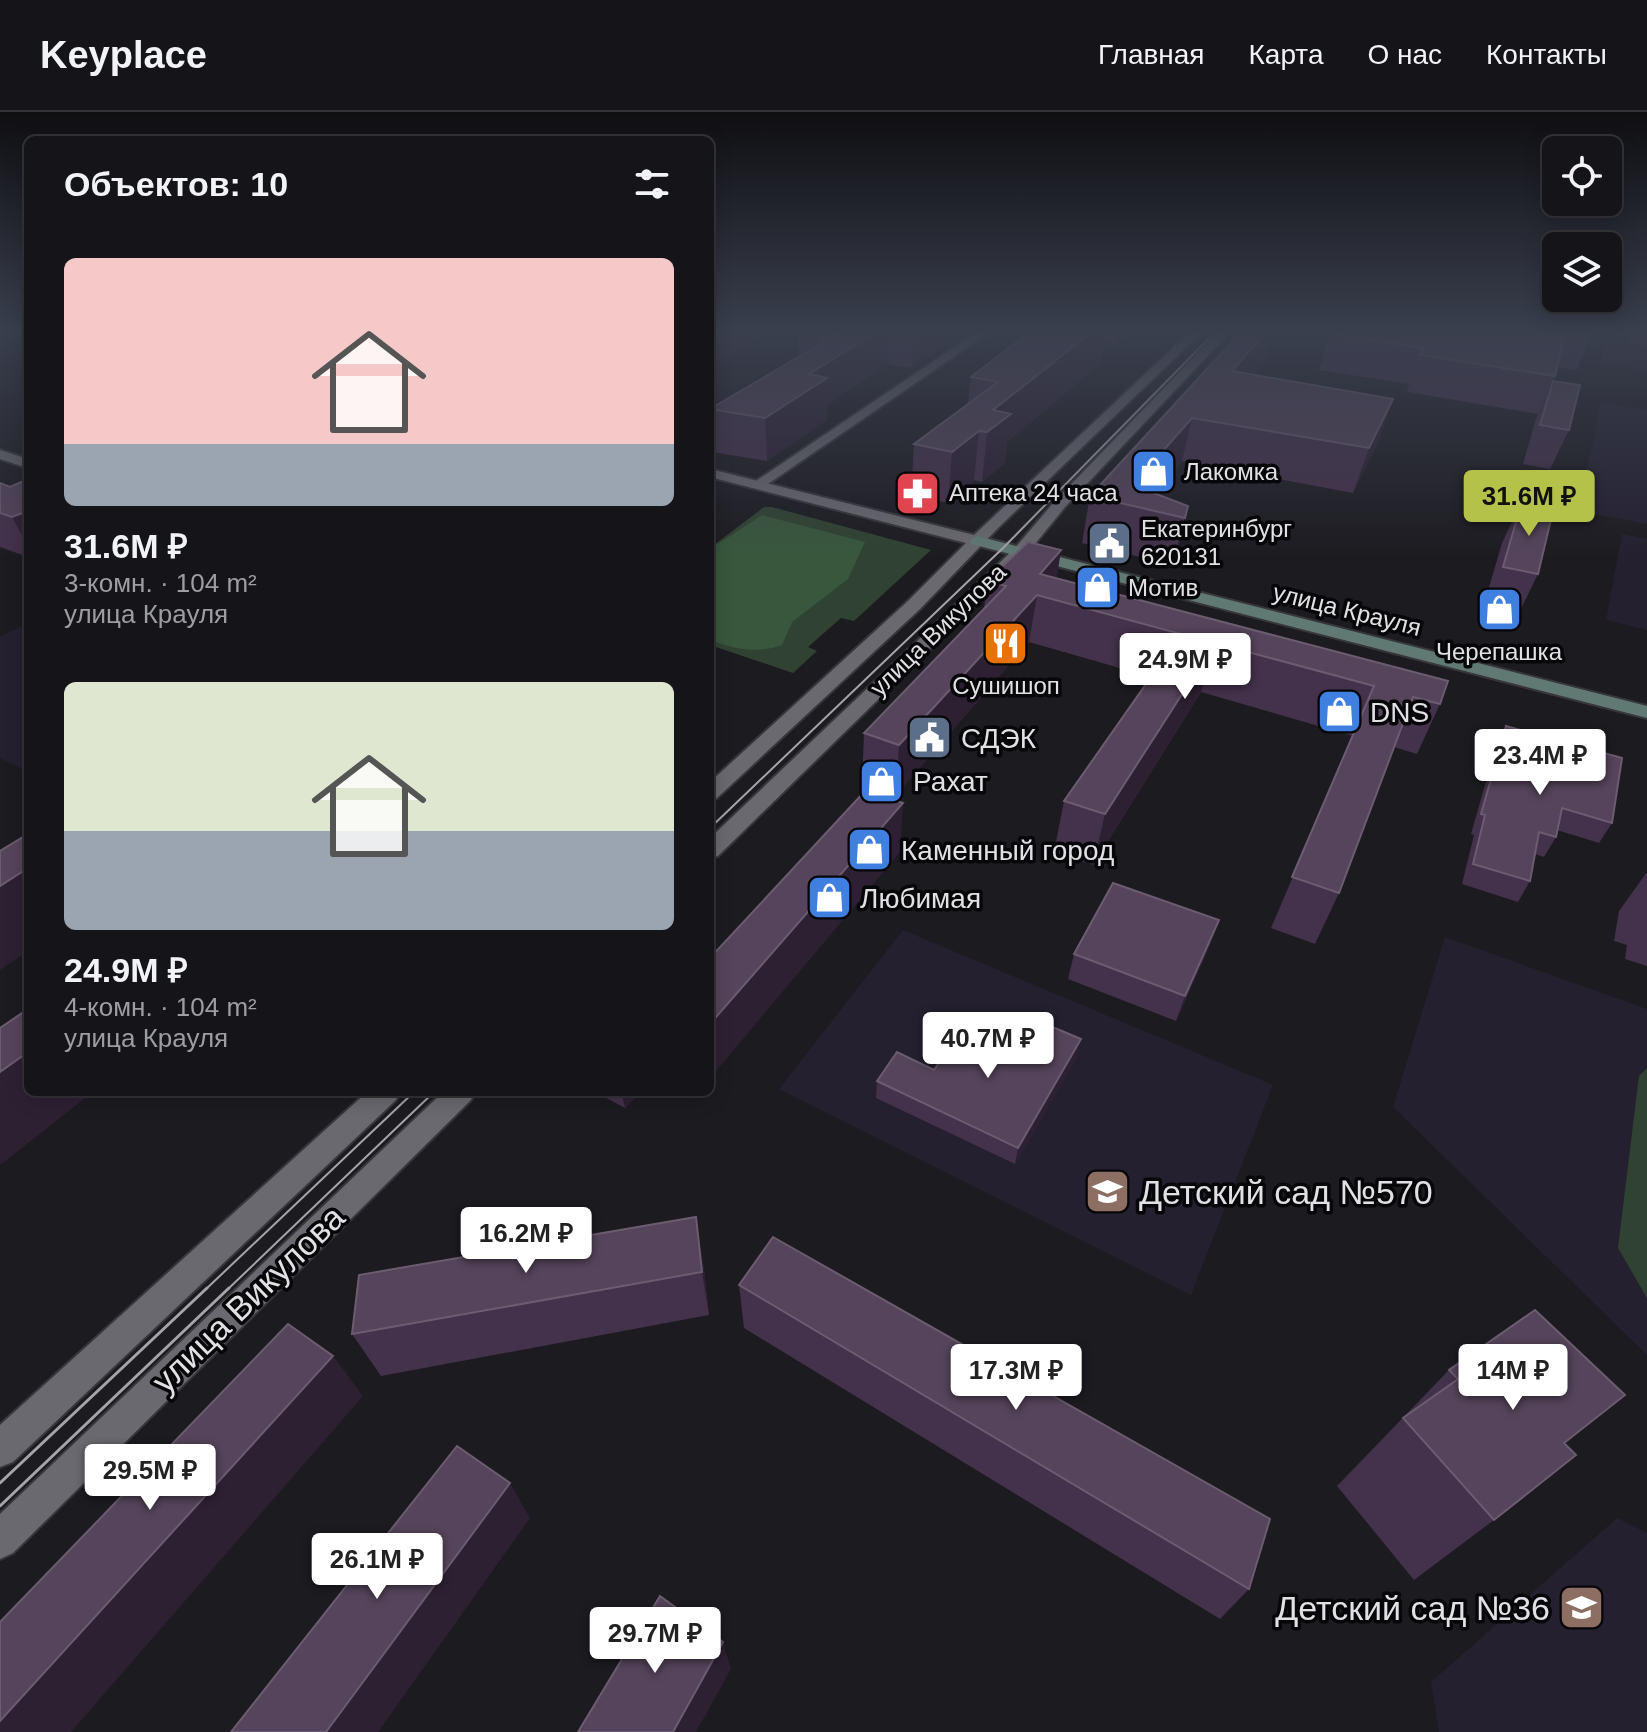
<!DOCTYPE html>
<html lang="ru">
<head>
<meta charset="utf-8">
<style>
  body { margin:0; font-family:Helvetica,sans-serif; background:#222125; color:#f1f3f6; height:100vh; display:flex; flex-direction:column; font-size:30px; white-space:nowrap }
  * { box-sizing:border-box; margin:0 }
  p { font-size:26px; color:#9d9ea2 }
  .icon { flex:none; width:44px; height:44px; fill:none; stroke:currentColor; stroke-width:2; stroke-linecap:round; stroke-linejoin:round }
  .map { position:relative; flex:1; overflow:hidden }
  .drawer { position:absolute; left:24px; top:24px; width:690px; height:960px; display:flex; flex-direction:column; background:#151418; border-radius:12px; box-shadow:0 4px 20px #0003,0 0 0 2px #343337 }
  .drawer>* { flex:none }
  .controls { position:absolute; left:1542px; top:24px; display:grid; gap:16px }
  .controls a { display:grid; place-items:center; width:80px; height:80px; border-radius:12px; background:#151418; box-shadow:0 4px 20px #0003,0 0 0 2px #343337; font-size:40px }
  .price { position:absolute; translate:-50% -68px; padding:0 18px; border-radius:8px; background:#fff; color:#222; font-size:26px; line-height:52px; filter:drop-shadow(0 2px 4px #0008) }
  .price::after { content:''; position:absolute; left:50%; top:48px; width:24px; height:18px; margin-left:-12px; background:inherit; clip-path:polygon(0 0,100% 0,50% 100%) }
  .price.selected { background:#b5c249; color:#111 }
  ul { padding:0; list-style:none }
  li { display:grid; align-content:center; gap:16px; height:424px; padding:0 40px }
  li span { display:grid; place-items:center; height:248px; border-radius:12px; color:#555 }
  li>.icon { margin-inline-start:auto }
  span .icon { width:144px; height:144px; fill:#fffc; stroke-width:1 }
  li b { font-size:34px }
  h2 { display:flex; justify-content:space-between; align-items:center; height:96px; padding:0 40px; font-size:34px }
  header { display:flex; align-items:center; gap:48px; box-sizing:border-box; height:112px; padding:0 40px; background:#151418; border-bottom:2px solid #343337 }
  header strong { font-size:38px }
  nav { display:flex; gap:44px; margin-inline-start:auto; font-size:28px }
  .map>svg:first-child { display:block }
</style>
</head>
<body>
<header>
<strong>Keyplace</strong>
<nav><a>Главная</a><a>Карта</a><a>О нас</a><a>Контакты</a></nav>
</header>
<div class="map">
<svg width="1647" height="1620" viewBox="0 0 1647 1620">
  <rect width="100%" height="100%" fill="#1c1b20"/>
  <g fill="#242030">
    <path d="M1604,220h43v39l-46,-7z"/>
    <path d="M1601,291l46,7v114l-68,-13z"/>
    <path d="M1622,422l25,5v91l-41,-10z"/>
    <path d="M28,511v147l-2,1 -26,-13v-121z"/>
    <path d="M903,818l370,155 -82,210 -412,-206z"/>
    <path d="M1445,825l202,72v346l-254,-248z"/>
    <path d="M1617,1406l30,15v199h-208l-8,-50z"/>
  </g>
  <g fill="#304332">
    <path d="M764,395h8l159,43 -77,71 -13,-3 -33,29 9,4 -24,22 -83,-28v-97z"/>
    <path d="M1647,956v230l-29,-50 21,-172z"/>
  </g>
  <path fill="#39573d" d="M762,403l103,27 -17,37 -56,43 -10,23c-26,9 -47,4 -72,-5l3,-28 -3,-2v-61z"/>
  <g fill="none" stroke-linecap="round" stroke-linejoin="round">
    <defs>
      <g id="minor">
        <path d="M977,220h13l-228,156h-10l-2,-3z"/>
        <path d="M0,338l28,9v9l-28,-9z"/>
      </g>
      <g id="tertiary">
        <path d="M1190,220h12l-204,196 -78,81 -203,189 -7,2v-18l198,-181 58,-58 -256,-66v-8l264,66z"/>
        <path d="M1218,220h12l-165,175 -39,48 -308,301 -8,2v-20l304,-289 41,-48z"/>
        <path d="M367,980h33l-4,8 -383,362 -13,5v-42z"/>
        <path d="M443,980h32l-4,8 -458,453 -13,6v-45z"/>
      </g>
      <path id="secondary" d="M977,424l670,170v12l-676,-174 -2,-3z"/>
    </defs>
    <use href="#minor" stroke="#37363a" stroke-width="4"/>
    <use href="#tertiary" stroke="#37363a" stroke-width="4"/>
    <use href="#secondary" stroke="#37363a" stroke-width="4"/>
    <use href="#minor" fill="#6a696f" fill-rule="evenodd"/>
    <use href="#tertiary" fill="#6a696f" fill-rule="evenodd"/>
    <use href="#secondary" fill="#617973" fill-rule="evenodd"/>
    <g stroke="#a5a4a9" stroke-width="2">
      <path d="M710,716l293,-280 212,-216"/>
      <path d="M205,1178l209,-198"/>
      <path d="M227,1178l207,-198"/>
    </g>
    <g stroke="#a5a4a9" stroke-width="3">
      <path d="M0,1371l207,-195"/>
      <path d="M0,1394l229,-218"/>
    </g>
  </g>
  <g fill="#44314b">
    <path d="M798,220h165l-51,36 -24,-4 -61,40v16l-60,41 -54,-9 -3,-43 89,-52z"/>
    <path d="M1051,220h79l-13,12 -12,-2 -4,21 -94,79 -2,21 -23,19 -8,-2 -26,23 -37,-9 3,-50 54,-40 3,-27 80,-40 5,-4z"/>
    <path d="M1563,220h30l-17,38 -19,-3 -2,9 -17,38 -131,-22 2,-8 -90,-14 10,-36h233z"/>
    <path d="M1631,220h16v13l-17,-2z"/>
    <path d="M1266,248l-12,15 139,24 -15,43 -25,51 -171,-32 -27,33 33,12 -15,59 -91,-22 8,-47z"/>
    <path d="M1553,269l16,49 -19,39 -27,-5 13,-45z"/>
    <path d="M28,367v78l-28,-10v-64l10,4z"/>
    <path d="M1522,389l16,73 -22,45 -34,-8 20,-68z"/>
    <path d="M1057,466l383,126 -23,50 -23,-7 -55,146 -24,51 -44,-16 82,-192 -152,-44 -108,173 -39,-13 10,-51 87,-124 -122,-35 -133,153 -34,-12 2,-50 120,-124 3,-28z"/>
    <path d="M1506,614l106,97 -13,20 -42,-13 -1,7 -12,20 -9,-3 -5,27 -12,21 -56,-18 12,-49 -3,-1 25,-88z"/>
    <path d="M1647,760v94l-22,-7 2,-14 -13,-4 5,-30z"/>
    <path d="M1210,833l-34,76 -108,-42 6,-25z"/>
    <path d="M1025,939l52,5 -62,108 -139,-66 1,-17z"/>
    <path d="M595,980h45l-15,16z"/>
    <path d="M703,1150l6,53 -328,61 -29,-42z"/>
    <path d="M739,1173l510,304 -29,30 -476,-291z"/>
    <path d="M1449,1258l115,73 -70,77 -80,60 -77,-94z"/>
  </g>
  <g fill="#2d2033">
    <path d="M710,220h61v1l-61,32z"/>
    <path d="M877,220h13l-2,32 -61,40v16l-60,41 -2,-43 44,-44z"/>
    <path d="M914,220h49l-51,36z"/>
    <path d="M1092,220h15l-6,31 -94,79 -2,21 -23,19 5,-50 6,-22z"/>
    <path d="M1119,220h11l-13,12z"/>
    <path d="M1266,220h7l-7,28 -44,53 10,-42z"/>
    <path d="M1393,287l-15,43 -25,51 16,-45z"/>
    <path d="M1192,306l-10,43 -39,47 -10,-23z"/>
    <path d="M979,319l-5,49 -26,23 4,-51z"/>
    <path d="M1188,394l-11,48 -4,11 12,-47z"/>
    <path d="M28,399v35l-16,-29z"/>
    <path d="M1061,438l-7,47 -14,-23z"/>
    <path d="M1037,483l-8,47 -133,153 3,-50z"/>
    <path d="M1215,531l-14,49 -108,173 12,-51z"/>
    <path d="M903,691l-3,49 -189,225 -1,-13v-40z"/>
    <path d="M28,756v83l-28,19v-84z"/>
    <path d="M1219,808l-9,25 -34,76 9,-25z"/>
    <path d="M1081,927l-4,17 -62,108 3,-16z"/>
    <path d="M28,940v40h65l-93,73v-93z"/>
    <path d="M621,980h19l-15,16z"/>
    <path d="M696,1105l7,45 6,53 -7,-43z"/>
    <path d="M333,1244l30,40 -292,336h-71v-11z"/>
    <path d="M510,1371l20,35 -152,214h-52z"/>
    <path d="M723,1530l8,27 -35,63h-23z"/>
  </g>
  <g fill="#55445b" stroke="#6b5c70" stroke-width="2">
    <path d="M819,220h58l-68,42 18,4 -62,40 -55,-9 126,-74z"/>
    <path d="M1057,220h35l-99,78 18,4 -24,18 -8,-1 -27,21 -38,-8 84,-62 -27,-5 58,-44 22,4z"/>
    <path d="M1241,220h25l-34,39 161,28 -24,49 -177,-30 -59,67 55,21 -3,12 -95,-22z"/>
    <path d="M1331,220h221l13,2 -10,42 -135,-21 3,-7 -94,-14z"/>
    <path d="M1553,269l27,4 -11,45 -29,-5z"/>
    <path d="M28,367v32l-16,6 -12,-4v-30l10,4z"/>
    <path d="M1522,389l32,6 -16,67 -35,-7z"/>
    <path d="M1028,430l33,8 -21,24 408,107 -8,23 -27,-7 -74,196 -47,-16 82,-191 -159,-43 -110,171 -41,-13 117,-167 -144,-39 -138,150 -35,-12 142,-147 -19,-5z"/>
    <path d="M1506,614l116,32 -10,65 -50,-15 -6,29 -17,-5 -9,49 -57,-17 12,-49 -4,-1z"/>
    <path d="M866,678l37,13 -193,221v-66z"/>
    <path d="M28,722v34l-28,18v-35z"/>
    <path d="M1113,771l106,37 -34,76 -111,-42z"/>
    <path d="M28,897v43l-28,20v-44z"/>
    <path d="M1043,911l38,16 -63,109 -141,-67 20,-29 37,18 31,-46 60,27z"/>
    <path d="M696,1105l6,55 -350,62 7,-59z"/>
    <path d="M773,1125l497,282 -21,70 -510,-304z"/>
    <path d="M1535,1198l90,85 -61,48 12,12 -82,65 -91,-102 55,-39 -9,-9z"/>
    <path d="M288,1212l45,32 -333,365v-99z"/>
    <path d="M457,1334l53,37 -184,249h-95z"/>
    <path d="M660,1484l63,46 -50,90h-95z"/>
  </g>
  <linearGradient id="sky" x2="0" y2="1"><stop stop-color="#0f0f12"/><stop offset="0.49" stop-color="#3a3f4e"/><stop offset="1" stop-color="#3a3f4e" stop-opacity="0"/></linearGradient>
  <rect width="1647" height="447" fill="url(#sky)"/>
  <defs>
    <symbol id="shop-square" viewBox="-11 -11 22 22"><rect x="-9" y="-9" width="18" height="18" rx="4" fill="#3f7fe0" stroke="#070608"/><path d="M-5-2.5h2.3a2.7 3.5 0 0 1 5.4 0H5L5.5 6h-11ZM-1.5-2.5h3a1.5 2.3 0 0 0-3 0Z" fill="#fff"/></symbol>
    <symbol id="pharmacy-square" viewBox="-11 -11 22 22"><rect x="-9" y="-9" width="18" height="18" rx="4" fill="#e0444e" stroke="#070608"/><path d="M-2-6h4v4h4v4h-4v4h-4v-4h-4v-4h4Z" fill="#fff"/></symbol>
    <symbol id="civic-square" viewBox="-11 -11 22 22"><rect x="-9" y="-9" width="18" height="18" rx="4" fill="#5c6f8a" stroke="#070608"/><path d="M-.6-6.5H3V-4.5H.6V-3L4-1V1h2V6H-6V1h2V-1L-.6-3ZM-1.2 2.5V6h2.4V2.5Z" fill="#fff"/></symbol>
    <symbol id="restaurant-square" viewBox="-11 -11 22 22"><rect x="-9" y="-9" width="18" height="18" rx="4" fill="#e8710a" stroke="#070608"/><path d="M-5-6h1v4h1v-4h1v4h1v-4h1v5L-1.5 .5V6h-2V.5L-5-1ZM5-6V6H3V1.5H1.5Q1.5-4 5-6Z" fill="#fff"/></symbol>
    <symbol id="school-square" viewBox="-11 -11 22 22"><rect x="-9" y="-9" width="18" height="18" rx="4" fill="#8d6e63" stroke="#070608"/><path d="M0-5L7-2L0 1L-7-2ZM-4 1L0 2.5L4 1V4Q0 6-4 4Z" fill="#fff"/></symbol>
  </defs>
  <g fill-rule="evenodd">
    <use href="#shop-square" x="1128" y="334" width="51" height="51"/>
    <use href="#pharmacy-square" x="892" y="356" width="51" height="51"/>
    <use href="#civic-square" x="1084" y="406" width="51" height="51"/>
    <use href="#shop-square" x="1072" y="450" width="51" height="51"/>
    <use href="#shop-square" x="1474" y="472" width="51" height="51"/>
    <use href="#restaurant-square" x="980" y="506" width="51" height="51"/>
    <use href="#shop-square" x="1314" y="574" width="51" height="51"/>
    <use href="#civic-square" x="904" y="600" width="51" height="51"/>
    <use href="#shop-square" x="856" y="644" width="51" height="51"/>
    <use href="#shop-square" x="844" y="712" width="51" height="51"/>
    <use href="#shop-square" x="804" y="760" width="51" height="51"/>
    <use href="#school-square" x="1082" y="1054" width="51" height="51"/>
    <use href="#school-square" x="1556" y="1470" width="51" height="51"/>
  </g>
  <g text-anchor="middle" stroke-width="7" stroke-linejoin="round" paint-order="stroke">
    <g font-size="24" fill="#e1e0e4" stroke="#070608" text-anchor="start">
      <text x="1184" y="368">Лакомка</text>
      <text x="949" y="389">Аптека 24 часа</text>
      <text x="1141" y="425">Екатеринбург<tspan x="1141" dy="28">620131</tspan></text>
      <text x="1128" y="484">Мотив</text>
      <text x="1499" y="548" text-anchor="middle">Черепашка</text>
      <text x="1006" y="582" text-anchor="middle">Сушишоп</text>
    </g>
    <g font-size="24" fill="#e1e0e4" stroke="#070608">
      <text transform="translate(1347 498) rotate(14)" y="8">улица Крауля</text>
      <text transform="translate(938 518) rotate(-44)" y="8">улица Викулова</text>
    </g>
    <g font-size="28" fill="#e1e0e4" stroke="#070608" text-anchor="start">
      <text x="1370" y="610">DNS</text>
      <text x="961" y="636">СДЭК</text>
      <text x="913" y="679">Рахат</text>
      <text x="901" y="748">Каменный город</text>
      <text x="860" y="796">Любимая</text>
    </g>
    <g font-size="34" fill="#e1e0e4" stroke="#070608" text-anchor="start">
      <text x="1139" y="1092">Детский сад №570</text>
      <text x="1550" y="1508" text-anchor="end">Детский сад №36</text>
    </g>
    <g font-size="34" fill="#e1e0e4" stroke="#070608">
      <text transform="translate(248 1187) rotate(-44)" y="12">улица Викулова</text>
    </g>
  </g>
</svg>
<div class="controls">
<a><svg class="icon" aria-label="locate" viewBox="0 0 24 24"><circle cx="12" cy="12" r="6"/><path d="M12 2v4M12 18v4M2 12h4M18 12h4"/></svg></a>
<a><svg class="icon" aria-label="layers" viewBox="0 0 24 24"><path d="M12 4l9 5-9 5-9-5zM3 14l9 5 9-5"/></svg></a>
</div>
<b class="price selected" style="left:1529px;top:426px">31.6M ₽</b>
<b class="price" style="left:1185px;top:589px">24.9M ₽</b>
<b class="price" style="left:1540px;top:685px">23.4M ₽</b>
<b class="price" style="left:988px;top:968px">40.7M ₽</b>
<b class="price" style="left:526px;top:1163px">16.2M ₽</b>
<b class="price" style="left:1016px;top:1300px">17.3M ₽</b>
<b class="price" style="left:1513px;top:1300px">14M ₽</b>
<b class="price" style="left:150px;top:1400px">29.5M ₽</b>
<b class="price" style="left:377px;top:1489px">26.1M ₽</b>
<b class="price" style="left:655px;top:1563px">29.7M ₽</b>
<section class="drawer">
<h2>Объектов: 10<svg class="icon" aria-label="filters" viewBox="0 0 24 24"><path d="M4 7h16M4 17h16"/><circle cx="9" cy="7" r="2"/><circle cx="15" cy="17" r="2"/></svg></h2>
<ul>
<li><span style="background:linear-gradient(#f6c9c9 75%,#9aa5b1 0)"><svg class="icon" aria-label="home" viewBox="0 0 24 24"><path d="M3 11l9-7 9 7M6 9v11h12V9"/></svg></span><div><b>31.6M ₽</b><p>3-комн. · 104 m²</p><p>улица Крауля</p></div></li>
<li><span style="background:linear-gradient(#dfe7d0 60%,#9aa5b1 0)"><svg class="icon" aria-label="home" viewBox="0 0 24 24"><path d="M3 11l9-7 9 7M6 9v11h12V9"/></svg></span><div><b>24.9M ₽</b><p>4-комн. · 104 m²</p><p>улица Крауля</p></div></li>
</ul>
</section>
</div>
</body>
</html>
